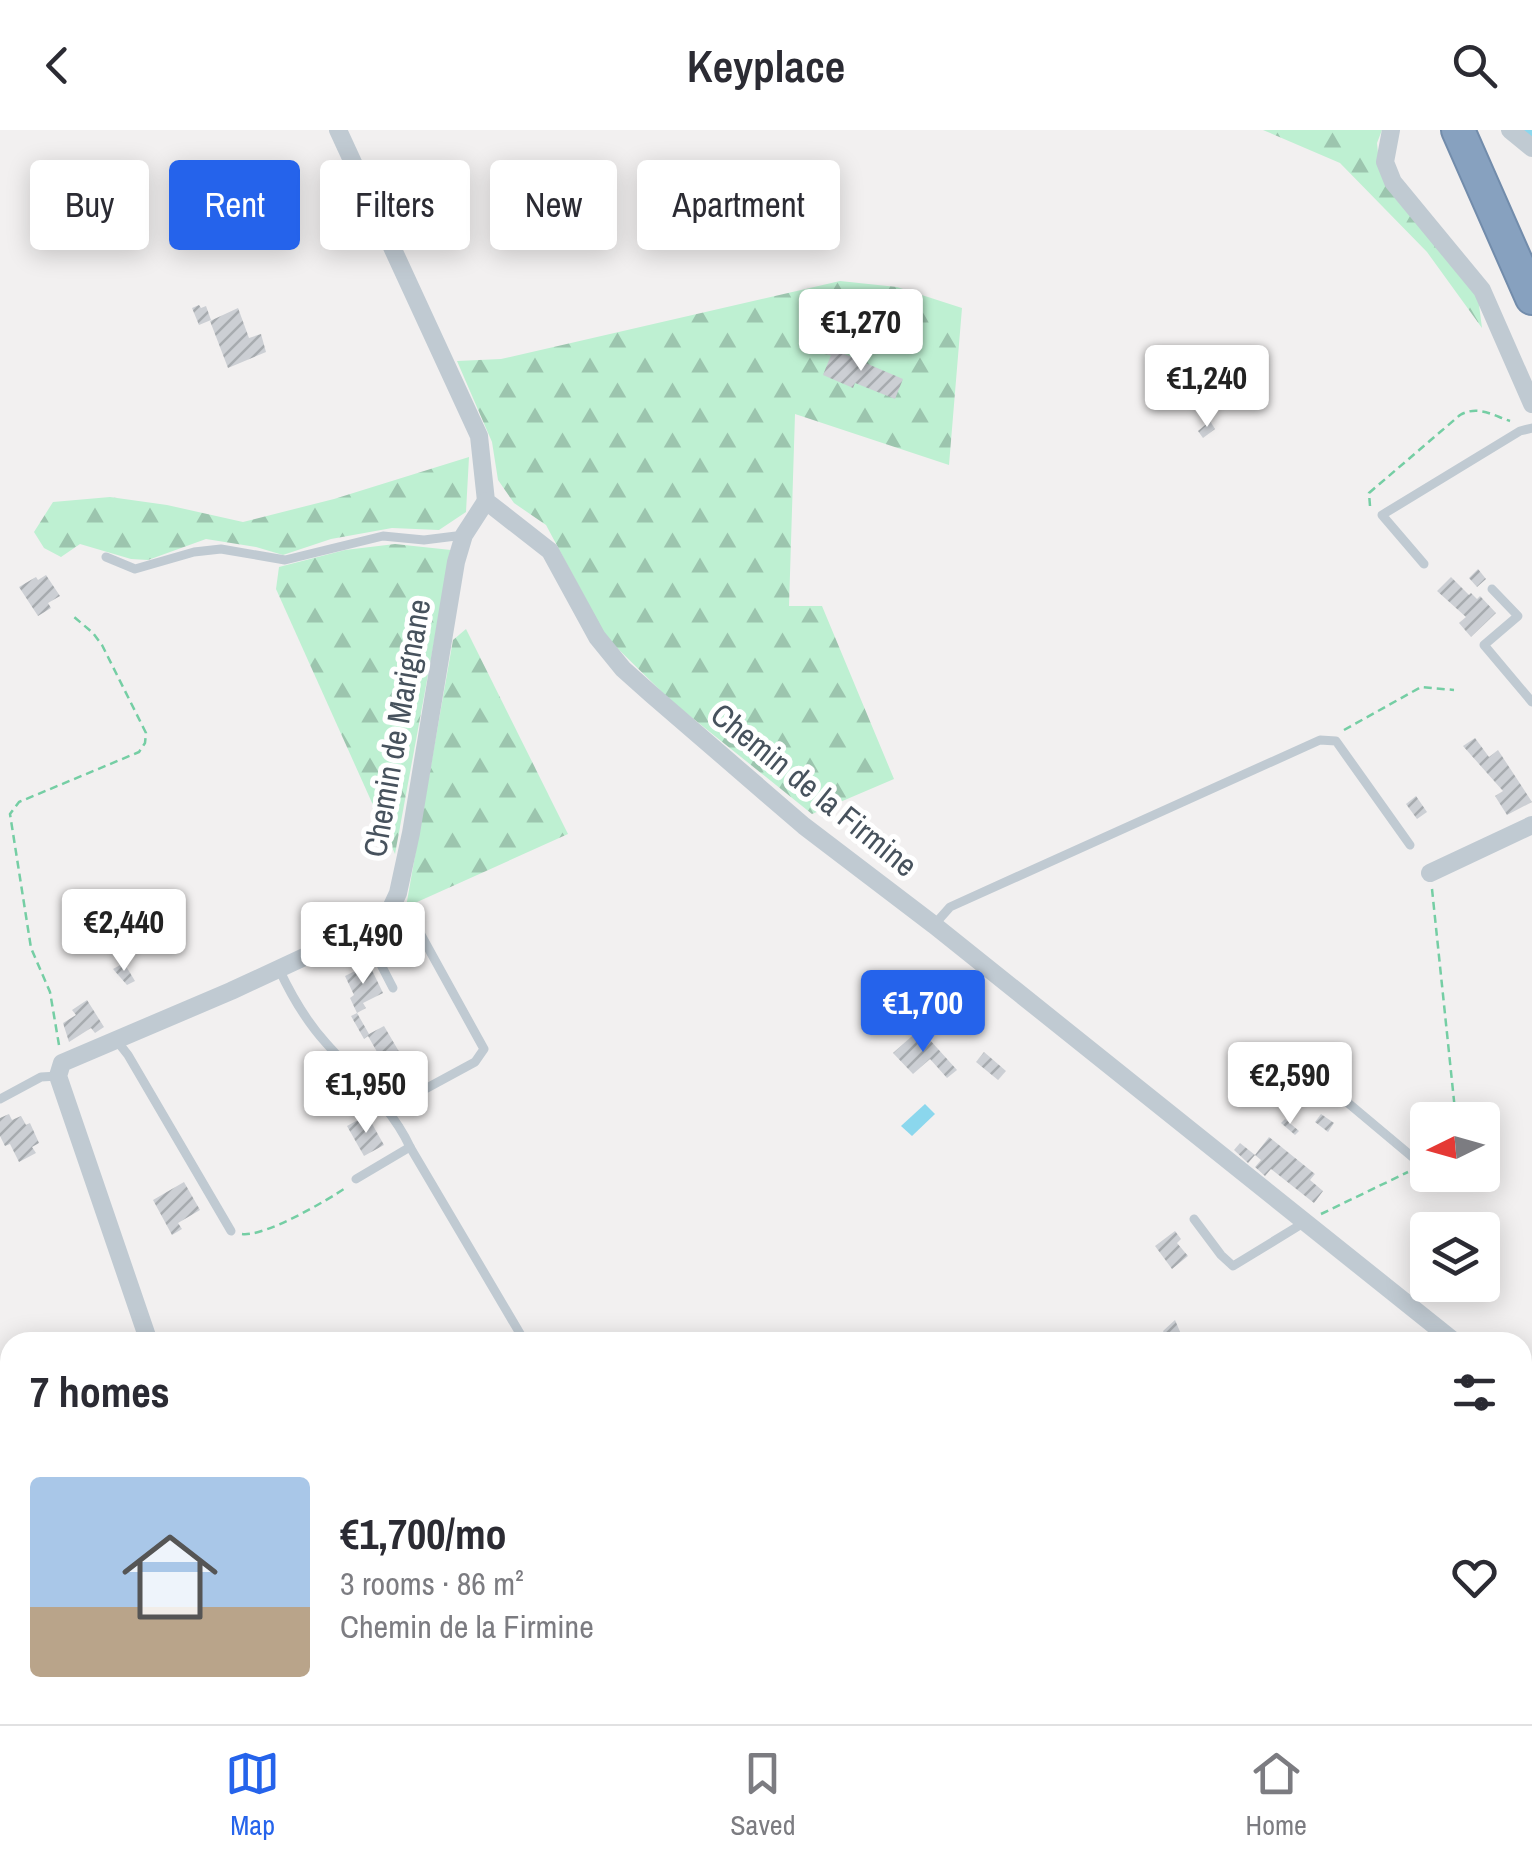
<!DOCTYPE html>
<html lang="en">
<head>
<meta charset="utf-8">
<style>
  body { margin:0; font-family:"Archivo Narrow",sans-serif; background:#f2f2f3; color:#2b2b33; height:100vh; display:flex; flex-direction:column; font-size:38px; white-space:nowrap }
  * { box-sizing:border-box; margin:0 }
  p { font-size:32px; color:#7c7c81 }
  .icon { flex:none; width:55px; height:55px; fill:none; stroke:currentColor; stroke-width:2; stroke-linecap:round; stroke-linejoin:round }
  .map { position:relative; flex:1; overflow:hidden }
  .drawer { position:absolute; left:0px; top:1202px; width:1532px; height:392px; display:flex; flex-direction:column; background:#fff; border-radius:30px 30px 0 0; box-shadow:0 5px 25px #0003 }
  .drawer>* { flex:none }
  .banner { position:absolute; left:30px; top:30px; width:1000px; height:90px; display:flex; gap:20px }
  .needle { width:65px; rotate:265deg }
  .fabs { position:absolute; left:1410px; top:972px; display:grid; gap:20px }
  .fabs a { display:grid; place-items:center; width:90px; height:90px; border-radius:10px; background:#fff; box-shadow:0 5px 25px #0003; font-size:50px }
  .price { position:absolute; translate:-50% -85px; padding:0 22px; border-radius:10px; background:#fff; color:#222; font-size:32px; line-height:65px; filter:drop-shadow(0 2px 5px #0008) }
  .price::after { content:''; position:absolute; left:50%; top:60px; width:30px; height:22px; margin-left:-15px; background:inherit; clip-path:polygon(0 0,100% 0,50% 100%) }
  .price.current { background:#2563eb; color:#fff }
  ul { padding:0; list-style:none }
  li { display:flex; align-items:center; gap:30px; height:250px; padding:0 30px }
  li+li { border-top:2px solid #e1e1e2 }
  li span { display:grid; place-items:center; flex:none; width:280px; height:200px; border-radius:10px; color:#555 }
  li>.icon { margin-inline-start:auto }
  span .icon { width:120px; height:120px; fill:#fffc; stroke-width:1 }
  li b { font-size:42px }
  h2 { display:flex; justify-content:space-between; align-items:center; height:120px; padding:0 30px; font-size:42px }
  .chip { padding:0 35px; border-radius:10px; background:#fff; box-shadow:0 5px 25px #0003; font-size:35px; line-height:90px }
  .chip.current { background:#2563eb; color:#fff }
  header { display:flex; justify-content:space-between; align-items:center; height:130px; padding:0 30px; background:#fff; font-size:45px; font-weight:600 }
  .tab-bar { display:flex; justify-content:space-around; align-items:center; height:140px; border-top:2px solid #e1e1e2; background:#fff; font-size:28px; color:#7c7c81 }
  .tab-bar a { display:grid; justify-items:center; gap:5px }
  .tab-bar .current { color:#2563eb }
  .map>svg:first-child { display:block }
</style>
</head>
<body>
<header><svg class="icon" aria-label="back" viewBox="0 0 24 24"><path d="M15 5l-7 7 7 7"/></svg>Keyplace<svg class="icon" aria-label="search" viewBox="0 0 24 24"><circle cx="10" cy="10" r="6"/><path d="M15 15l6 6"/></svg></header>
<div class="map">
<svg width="1532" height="1594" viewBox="0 0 1532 1594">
  <defs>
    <pattern id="forest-firs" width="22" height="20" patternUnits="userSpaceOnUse" patternTransform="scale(2.5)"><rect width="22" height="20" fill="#bef0d2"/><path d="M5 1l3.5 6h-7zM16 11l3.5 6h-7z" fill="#9cc5ae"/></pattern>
    <pattern id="building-hatch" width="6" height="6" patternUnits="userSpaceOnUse" patternTransform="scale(2.5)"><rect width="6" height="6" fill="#cccfd4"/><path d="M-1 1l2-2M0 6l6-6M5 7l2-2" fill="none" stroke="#a7abaf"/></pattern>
  </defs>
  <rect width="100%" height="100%" fill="#f2f0f0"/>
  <g fill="url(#forest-firs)">
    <path d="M1263,0h119l-5,13 2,20 99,134 4,31 -55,-76 -87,-89z"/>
    <path d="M840,151l57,6 65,21 -13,157 -154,-51 -6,192h33l72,173 -82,35 -142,-114 -64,-63 -60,-112 -32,-22 -16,-23 -6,-38 -35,-81 44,-2z"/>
    <path d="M469,327l-3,55 -27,18 -47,-2 -61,11 -48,16 -27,-8 -50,-8 -58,21 -17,-1 -51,-15 -19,13 -17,-9 -10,-16 19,-30 57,-5 57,8 76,17 91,-23z"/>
    <path d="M395,414l56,6 -56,304 -119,-265 3,-22 66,-17z"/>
    <path d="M466,499l102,205 -162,73 47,-267z"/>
    <path d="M407,1585h281l-17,9h-256z"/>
  </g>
  <path fill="#8bd7ed" d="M925,974l10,10 -23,22 -11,-10z"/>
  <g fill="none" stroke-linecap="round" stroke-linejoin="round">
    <path stroke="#8bd7ed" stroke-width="28" d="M1529,0l3,2"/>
  </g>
  <g fill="url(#building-hatch)">
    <path d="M199,175l2,3 5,-2 5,14 -12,5 -7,-17z"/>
    <path d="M238,178l11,30 12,-4 5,18 -38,16 -18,-47z"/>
    <path d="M828,217l75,32 -8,20 -40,-16 -2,5 -30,-13 8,-20 -7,-1z"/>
    <path d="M1210,291l5,8 -12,9 -5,-7z"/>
    <path d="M1478,439l8,10 -9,8 -8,-9z"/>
    <path d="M46,445l14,21 -12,7 3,5 -13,8 -19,-29 17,-10 2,3z"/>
    <path d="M1451,447l18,18 2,-2 6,6 3,-3 16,17 -25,24 -12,-14 7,-6 -29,-26z"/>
    <path d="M1475,608l14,19 9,-7 34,52 -25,13 -12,-19 8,-5 -40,-45z"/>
    <path d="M1416,666l11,16 -10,7 -11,-15z"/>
    <path d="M124,833l11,18 -8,4 -14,-16z"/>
    <path d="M369,834l14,29 -20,10 3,5 -9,5 -7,-15 4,-3 -9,-19z"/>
    <path d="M87,870l17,27 -9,6 -4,-5 -22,14 -6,-19 13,-8 -4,-5z"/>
    <path d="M357,883l12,21 15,-8 34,58 -17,10 -33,-58 -4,3 -13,-23z"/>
    <path d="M920,899l37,41 -10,8 -17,-19 -17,15 -20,-21z"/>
    <path d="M984,922l22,19 -8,9 -22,-18z"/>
    <path d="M9,984l3,6 9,-4 5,9 4,-2 9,20 -7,4 4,6 -17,9 -9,-18 -5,2 -5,-10v-18z"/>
    <path d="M1321,984l13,9 -6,9 -13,-10z"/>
    <path d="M367,985l17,30 -20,11 -17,-30z"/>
    <path d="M1285,989l14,12 -4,4 -14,-12z"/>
    <path d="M1269,1007l46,37 -5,6 13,11 -9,12 -43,-34 -6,7 -10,-9 6,-7 -6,-5z"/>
    <path d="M1240,1013l15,12 -7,8 -14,-13z"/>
    <path d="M184,1052l16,28 -22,13 4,6 -10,6 -19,-35z"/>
    <path d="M1175,1101l6,8 -4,4 11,13 -16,13 -17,-23z"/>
    <path d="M1175,1190l6,14 4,8h-17l-5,-11z"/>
  </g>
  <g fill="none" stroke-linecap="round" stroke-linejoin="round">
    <defs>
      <path id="highway" d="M1458,0l74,168"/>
    </defs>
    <use href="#highway" stroke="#728cab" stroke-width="36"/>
    <g stroke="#75cea4" stroke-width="2.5" stroke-dasharray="8 5" stroke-linecap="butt">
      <path d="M1370,376l-1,-13 91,-78c18,-10 32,0 50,6"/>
      <path d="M1344,600l77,-43 33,3"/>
      <path d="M1432,759l24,231"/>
      <path d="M59,915l-9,-53 -19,-44 -21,-134 9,-12 120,-50 6,-9 1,-10 -44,-88 -9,-12 -20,-17"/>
      <path d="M1321,1084l87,-42"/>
      <path d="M242,1104c23,3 84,-33 105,-47"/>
    </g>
    <g stroke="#c0cad2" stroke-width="9">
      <path d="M106,427l29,12 59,-17 27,-3 64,11 98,-24 41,4 40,-5"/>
      <path d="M1424,434l-42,-49 138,-84 12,-3"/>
      <path d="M1492,459l26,27 -34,29 48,57"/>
      <path d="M386,789l13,-1 16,6 69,125 -9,13 -72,39"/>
      <path d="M934,795l16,-18 370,-167 16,1 74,104"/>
      <path d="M364,802l29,56"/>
      <path d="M279,839c12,26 28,53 47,74 30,34 65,63 84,104l-54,32"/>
      <path d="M117,911l11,14 103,176"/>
      <path d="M0,969l41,-22 17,-1"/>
      <path d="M1290,979l17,-21 16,-6 99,83"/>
      <path d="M410,1017l115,195"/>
      <path d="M1194,1089l27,36 12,11 72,-44"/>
      <path d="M107,1585l1,3"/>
    </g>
    <g stroke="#c0cad2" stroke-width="18">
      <path d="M338,0l141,306 7,65 64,50 47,86 26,32 28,25 153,132 130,99 521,417"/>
      <path d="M1391,0l-6,32 8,20 89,108 50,114"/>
      <path d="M1510,0l22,18"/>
      <path d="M1430,743l102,-48"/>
      <path d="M149,1212l-91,-266 4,-13 169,-72 155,-72 12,-26 13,-60 45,-271 8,-27 22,-34"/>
      <path d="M1522,1268l10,8"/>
      <path d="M0,1366l10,3"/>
      <path d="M396,1585l9,9"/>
    </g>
    <use href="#highway" stroke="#87a1bf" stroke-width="32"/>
  </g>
  <g text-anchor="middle" stroke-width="10" stroke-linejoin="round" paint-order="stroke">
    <g font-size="32" fill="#47525d" stroke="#fff">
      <text transform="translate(397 598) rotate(-80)" y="11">Chemin de Marignane</text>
      <text transform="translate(814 660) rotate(39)" y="11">Chemin de la Firmine</text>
    </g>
  </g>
</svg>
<div class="fabs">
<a><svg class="needle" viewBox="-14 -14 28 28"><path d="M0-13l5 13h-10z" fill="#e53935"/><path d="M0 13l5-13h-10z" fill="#7c7c81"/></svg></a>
<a><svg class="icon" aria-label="layers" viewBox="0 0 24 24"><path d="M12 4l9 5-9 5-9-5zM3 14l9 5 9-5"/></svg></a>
</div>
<b class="price" style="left:861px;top:244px">€1,270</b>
<b class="price" style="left:1207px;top:300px">€1,240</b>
<b class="price" style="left:124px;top:844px">€2,440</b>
<b class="price" style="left:363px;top:857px">€1,490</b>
<b class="price current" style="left:923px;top:925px">€1,700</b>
<b class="price" style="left:1290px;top:997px">€2,590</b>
<b class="price" style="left:366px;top:1006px">€1,950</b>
<div class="banner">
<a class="chip">Buy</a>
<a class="chip current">Rent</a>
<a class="chip">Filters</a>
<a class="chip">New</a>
<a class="chip">Apartment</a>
</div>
<section class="drawer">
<h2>7 homes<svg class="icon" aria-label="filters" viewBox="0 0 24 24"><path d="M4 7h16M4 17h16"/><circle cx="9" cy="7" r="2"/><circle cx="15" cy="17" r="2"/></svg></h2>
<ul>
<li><span style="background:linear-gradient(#a9c7e8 65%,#b9a48a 0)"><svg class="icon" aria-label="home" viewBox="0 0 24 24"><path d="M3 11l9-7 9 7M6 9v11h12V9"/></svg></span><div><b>€1,700/mo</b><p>3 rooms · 86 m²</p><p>Chemin de la Firmine</p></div><svg class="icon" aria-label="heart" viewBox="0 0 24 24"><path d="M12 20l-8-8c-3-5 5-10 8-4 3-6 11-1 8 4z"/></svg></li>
</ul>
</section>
</div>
<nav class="tab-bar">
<a class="current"><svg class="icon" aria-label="map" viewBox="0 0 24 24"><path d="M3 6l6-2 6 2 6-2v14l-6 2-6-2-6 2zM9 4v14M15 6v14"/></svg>Map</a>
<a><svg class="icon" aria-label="saved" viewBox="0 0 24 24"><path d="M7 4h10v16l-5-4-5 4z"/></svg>Saved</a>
<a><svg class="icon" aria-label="home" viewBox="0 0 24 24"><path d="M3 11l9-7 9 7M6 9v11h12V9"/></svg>Home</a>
</nav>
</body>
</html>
